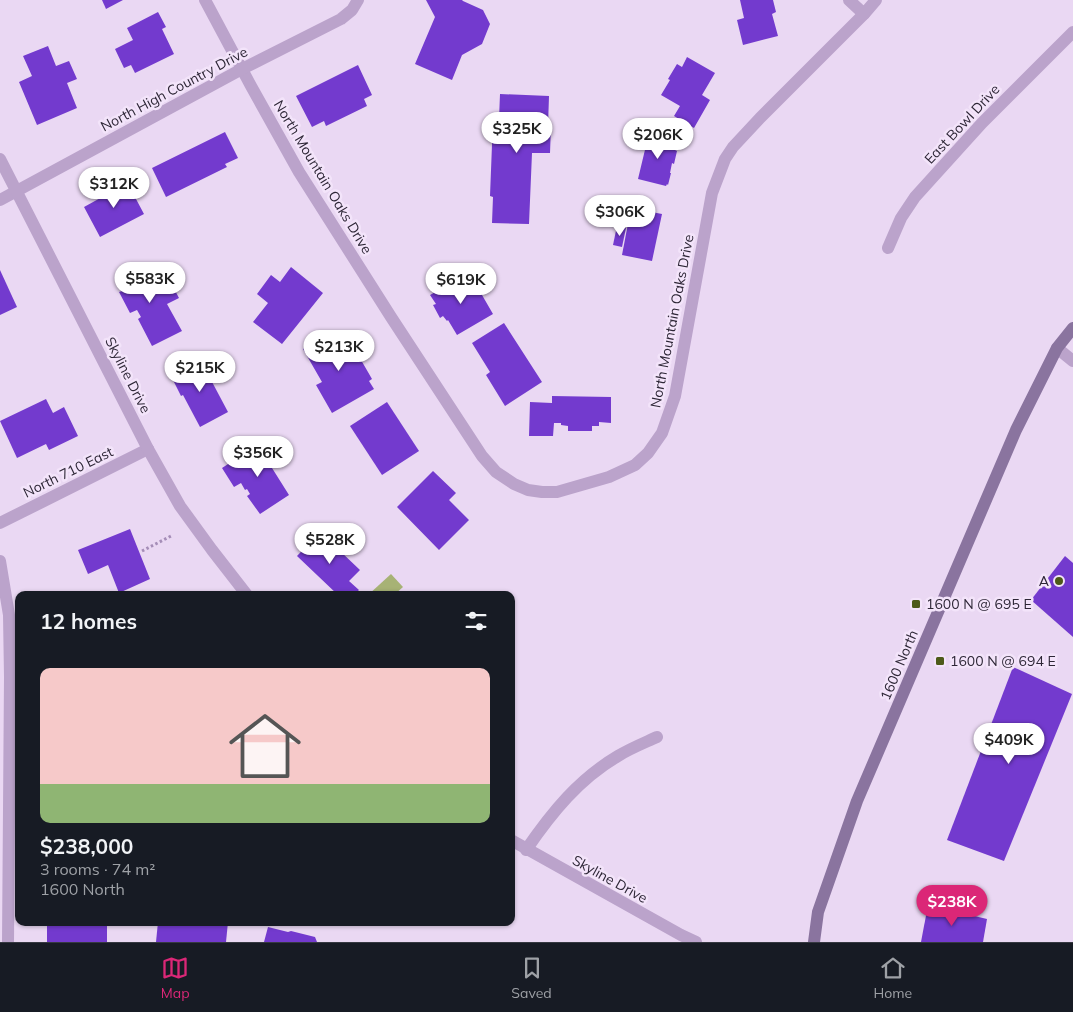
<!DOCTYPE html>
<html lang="en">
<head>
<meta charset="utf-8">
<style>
  body { margin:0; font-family:Mulish,sans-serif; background:#20242c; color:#f1f3f6; height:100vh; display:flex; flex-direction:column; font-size:19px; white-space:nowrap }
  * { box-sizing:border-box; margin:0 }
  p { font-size:16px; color:#9ea1a6 }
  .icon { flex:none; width:28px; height:28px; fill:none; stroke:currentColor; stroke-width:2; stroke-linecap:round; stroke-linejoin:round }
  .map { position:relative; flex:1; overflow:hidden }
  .sheet { position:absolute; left:15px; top:591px; width:500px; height:335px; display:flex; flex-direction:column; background:#171b24; border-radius:10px; box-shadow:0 1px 4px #0004 }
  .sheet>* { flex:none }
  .price { position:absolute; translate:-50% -42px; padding:0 11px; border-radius:18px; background:#fff; color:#222; font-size:16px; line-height:32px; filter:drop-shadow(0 1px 2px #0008) }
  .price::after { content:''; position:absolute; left:50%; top:30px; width:15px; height:11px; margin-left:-8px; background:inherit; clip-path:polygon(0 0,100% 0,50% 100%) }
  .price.current { background:#db2777; color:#fff }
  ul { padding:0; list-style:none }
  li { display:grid; align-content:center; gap:10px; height:265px; padding:0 25px }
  li span { display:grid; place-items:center; height:155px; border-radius:10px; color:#555 }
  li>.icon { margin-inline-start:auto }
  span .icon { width:90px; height:90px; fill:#fffc; stroke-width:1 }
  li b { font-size:21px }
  h2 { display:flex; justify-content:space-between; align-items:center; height:60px; padding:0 25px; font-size:21px }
  .dock { display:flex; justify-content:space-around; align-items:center; height:70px; border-top:1px solid #363941; background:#171b24; font-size:14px; color:#9ea1a6 }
  .dock a { display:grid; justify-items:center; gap:2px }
  .dock .current { color:#db2777 }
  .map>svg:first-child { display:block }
</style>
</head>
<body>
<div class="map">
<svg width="1073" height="942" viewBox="0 0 1073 942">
  <rect width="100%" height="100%" fill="#ead8f3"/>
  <path fill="#a7b275" d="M391,574l12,13 -9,8h-26z"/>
  <g fill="#733ace">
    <path d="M102,0h21l-17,9z"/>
    <path d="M426,0h36l1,1 20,9 7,14 -8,20 -20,11 -10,25 -37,-16 20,-47z"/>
    <path d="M740,0h33l3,12 -4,2 6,22 -35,9 -6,-25 7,-2z"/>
    <path d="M158,12l8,15 -4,2 12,25 -39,19 -4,-8 -7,3 -9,-19 18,-9 -6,-12z"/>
    <path d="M48,46l8,20 13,-5 8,18 -10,4 10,25 -40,17 -18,-43 13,-6 -9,-20z"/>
    <path d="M687,57l28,16 -13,22 8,5 -16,28 -20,-12 6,-10 -19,-11 9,-15 -2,-1 9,-15 5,3z"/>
    <path d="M358,65l14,30 -8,4 3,7 -41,20 -2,-5 -12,6 -16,-31z"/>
    <path d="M500,94l49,2 -1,30h3l-1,27h-18l-3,71 -37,-1 1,-26 -3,-1 3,-77h6z"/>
    <path d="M225,132l13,26 -13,6 2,3 -61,30 -14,-29z"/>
    <path d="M649,133l28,7 -2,10 2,1 -3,13 -2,-1 -2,10h1l-3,12 -1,-1 -1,2 -28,-7z"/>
    <path d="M120,181l3,5 5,-2 16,30 -44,23 -16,-30 20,-11 -2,-5z"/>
    <path d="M631,208l31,6 -10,47 -30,-6z"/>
    <path d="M617,226l9,2 -4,19 -9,-2z"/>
    <path d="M145,265l13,25 13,-7 8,15 -12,6 15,27 -30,15 -14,-27 3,-2 -4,-7 -7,3 -11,-21 3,-1 -6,-11z"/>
    <path d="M291,267l32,26 -41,51 -29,-22 15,-19 -11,-9 14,-19 9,7z"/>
    <path d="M0,270l17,37 -17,8z"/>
    <path d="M471,276l22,38 -36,21 -9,-15 -1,1 -4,-5 -3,2 -7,-13 3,-1 -6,-9 25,-14 2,3z"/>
    <path d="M504,323l38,59 -37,24 -19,-31 4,-3 -18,-29z"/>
    <path d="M346,334l26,45 -3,2 5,8 -42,24 -16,-28 6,-3 -19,-33 22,-13 4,8z"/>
    <path d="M203,359l11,20 -3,1 17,32 -28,15 -17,-32 -2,1 -10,-20z"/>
    <path d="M552,396l59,1v26l-12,-1v4h-7v5h-24v-5l-7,-1v-2h-7l-1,13h-24l1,-34 22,1z"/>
    <path d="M46,399l7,14 11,-6 14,29 -29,14 -3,-6 -29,14 -17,-37z"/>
    <path d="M387,402l32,49 -37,24 -32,-49z"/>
    <path d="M257,445l6,10 10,-7 9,13 -10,7 17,27 -29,19 -13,-18 3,-2 -3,-5 -2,1 -4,-7 -7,4 -12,-19z"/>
    <path d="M433,471l23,22 -7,7 20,20 -30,30 -42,-43z"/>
    <path d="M130,529l20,50 -31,14 -11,-28 -20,9 -10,-24z"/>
    <path d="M320,532l40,38 -11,11 10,9 -5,5h-16l-41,-39z"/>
    <path d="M1065,556l8,7v74l-42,-37z"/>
    <path d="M1013,667l59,27 -68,167 -57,-21z"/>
    <path d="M928,905l59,14 -4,23h-62z"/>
    <rect x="47" y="922" width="60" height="20"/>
    <path d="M158,922h70l-2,20h-70z"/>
    <path d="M268,927l20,5 3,-1 24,6 2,5h-53z"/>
  </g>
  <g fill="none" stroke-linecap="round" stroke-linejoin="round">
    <path stroke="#a58db7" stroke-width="3" stroke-dasharray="2.5 2.5" stroke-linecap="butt" d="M142,551l29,-15"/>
    <g stroke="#bba3cb" stroke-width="12">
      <path d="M205,0l46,86 48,86 92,145 91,139 14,16 18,12 14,6 14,2h15l52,-15 26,-12 13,-12 14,-20 13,-37 37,-203 13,-34 8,-12 27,-29 104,-104 12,-14"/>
      <path d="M849,0l15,14"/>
      <path d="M0,200l242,-131 99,-50 11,-9 6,-10"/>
      <path d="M888,248l13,-30 14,-21 67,-74 91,-91"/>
      <path d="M0,523l148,-74"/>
      <path d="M0,561l9,54 1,62 -2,265"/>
      <path d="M526,850c26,-38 53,-71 92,-94 13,-8 26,-13 39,-19"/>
    </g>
    <g stroke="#bba3cb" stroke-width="12">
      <path d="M0,159l148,290 32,57 32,44 35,45"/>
      <path d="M1057,348l16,13"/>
      <path d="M511,840l170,95 15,7"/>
    </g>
    <path stroke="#8a749f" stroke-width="12" d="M814,942l4,-30 39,-111 159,-371 41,-82 16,-20"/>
  </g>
  <g fill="#4d5a19" stroke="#f3e4fa" stroke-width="2">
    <circle cx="1059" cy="581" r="5"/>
    <rect x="911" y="599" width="10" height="10" rx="2.5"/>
    <rect x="935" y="656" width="10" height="10" rx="2.5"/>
  </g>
  <g text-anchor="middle" stroke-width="5" stroke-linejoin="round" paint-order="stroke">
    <g font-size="14" fill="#2d2636" stroke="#f3e4fa">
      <text transform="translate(174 89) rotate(-28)" y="5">North High Country Drive</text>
      <text transform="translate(962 124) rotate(-47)" y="5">East Bowl Drive</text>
      <text transform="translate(323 177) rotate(59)" y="5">North Mountain Oaks Drive</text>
      <text transform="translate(672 321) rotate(-79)" y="5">North Mountain Oaks Drive</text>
      <text transform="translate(128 375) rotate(63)" y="5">Skyline Drive</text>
      <text transform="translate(68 472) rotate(-26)" y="5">North 710 East</text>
      <text transform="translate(899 665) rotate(-67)" y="5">1600 North</text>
      <text transform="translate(610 879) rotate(29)" y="5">Skyline Drive</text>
    </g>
    <g font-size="14" fill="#2d2636" stroke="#f3e4fa" text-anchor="start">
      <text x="1049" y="586" text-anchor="end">A</text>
      <text x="926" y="609">1600 N @ 695 E</text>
      <text x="950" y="666">1600 N @ 694 E</text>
    </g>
  </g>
</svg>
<b class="price" style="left:517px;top:154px">$325K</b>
<b class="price" style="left:658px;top:160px">$206K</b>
<b class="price" style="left:114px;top:209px">$312K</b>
<b class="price" style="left:620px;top:237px">$306K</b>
<b class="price" style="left:150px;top:304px">$583K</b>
<b class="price" style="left:461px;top:305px">$619K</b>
<b class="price" style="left:339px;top:372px">$213K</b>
<b class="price" style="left:200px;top:393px">$215K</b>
<b class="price" style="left:258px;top:478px">$356K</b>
<b class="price" style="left:330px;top:565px">$528K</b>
<b class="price" style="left:1009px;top:765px">$409K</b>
<b class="price current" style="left:952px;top:927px">$238K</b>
<section class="sheet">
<h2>12 homes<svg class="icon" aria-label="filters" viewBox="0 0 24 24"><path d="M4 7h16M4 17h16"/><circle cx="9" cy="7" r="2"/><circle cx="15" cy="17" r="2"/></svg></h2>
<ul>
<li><span style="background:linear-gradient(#f6c9c9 75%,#8fb573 0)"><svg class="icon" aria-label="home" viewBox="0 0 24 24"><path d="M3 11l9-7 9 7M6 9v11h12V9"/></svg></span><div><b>$238,000</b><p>3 rooms · 74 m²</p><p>1600 North</p></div></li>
</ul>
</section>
</div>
<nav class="dock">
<a class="current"><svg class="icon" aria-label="map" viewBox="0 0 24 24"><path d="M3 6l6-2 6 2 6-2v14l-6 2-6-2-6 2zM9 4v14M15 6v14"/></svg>Map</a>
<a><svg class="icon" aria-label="saved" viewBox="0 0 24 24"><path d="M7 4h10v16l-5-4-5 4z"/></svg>Saved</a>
<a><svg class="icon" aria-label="home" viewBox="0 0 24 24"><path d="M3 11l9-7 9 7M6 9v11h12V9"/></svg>Home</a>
</nav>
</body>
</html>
